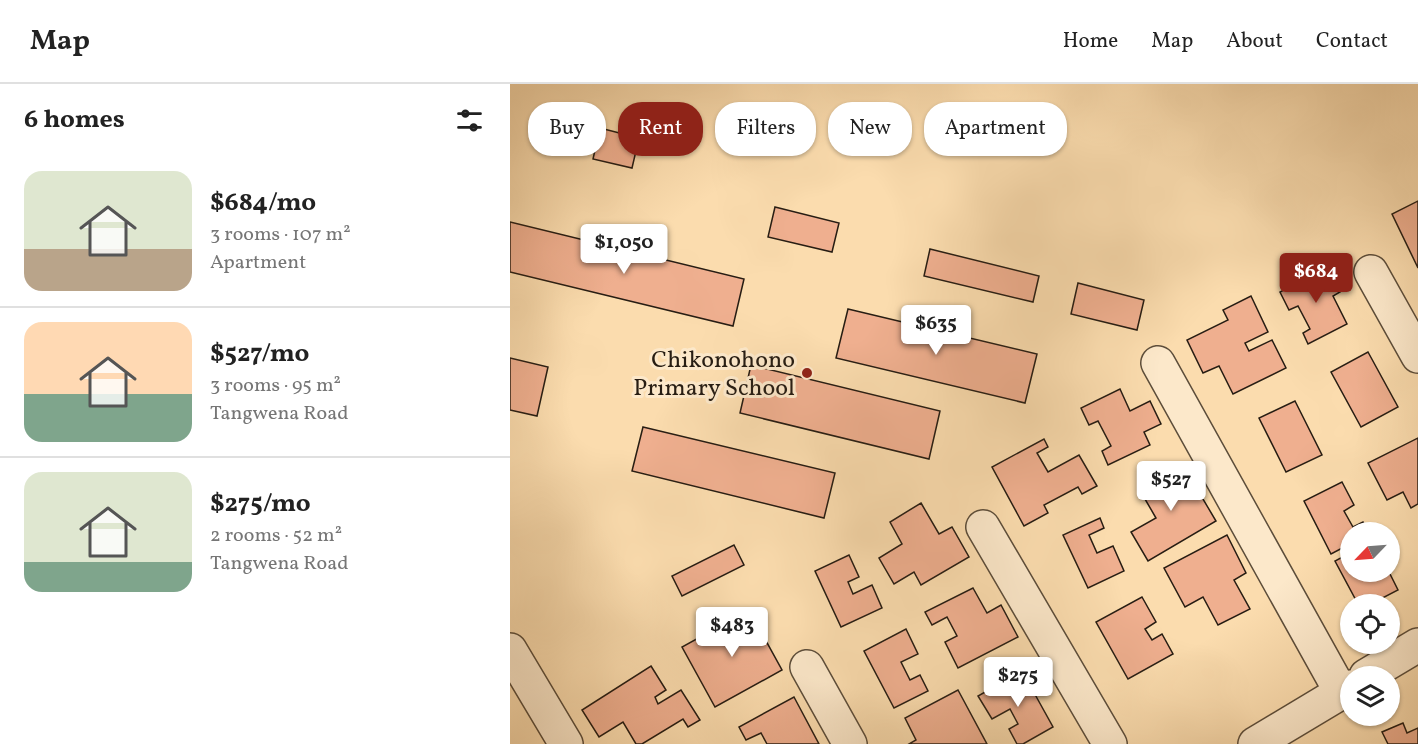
<!DOCTYPE html>
<html lang="en">
<head>
<meta charset="utf-8">
<style>
  body { margin:0; font-family:Vollkorn,serif; background:#f2f2f2; color:#222; height:100vh; display:flex; flex-direction:column; font-size:22px; white-space:nowrap }
  * { box-sizing:border-box; margin:0 }
  p { font-size:20px; color:#767676 }
  .icon { flex:none; width:33px; height:33px; fill:none; stroke:currentColor; stroke-width:2; stroke-linecap:round; stroke-linejoin:round }
  .map { position:relative; flex:1; overflow:hidden }
  .panel { display:flex; flex-direction:column; background:#fff; width:510px }
  .panel>* { flex:none }
  .top-card { position:absolute; left:18px; top:18px; width:570px; height:54px; display:flex; gap:12px }
  .needle { width:39px; rotate:245deg }
  .fabs { position:absolute; left:830px; top:438px; display:grid; gap:12px }
  .fabs a { display:grid; place-items:center; width:60px; height:60px; border-radius:50%; background:#fff; box-shadow:0 2px 4px #0004; font-size:30px }
  .price { position:absolute; translate:-50% -51px; padding:0 14px; border-radius:6px; background:#fff; color:#222; font-size:20px; line-height:39px; filter:drop-shadow(0 2px 3px #0008) }
  .price::after { content:''; position:absolute; left:50%; top:36px; width:18px; height:14px; margin-left:-9px; background:inherit; clip-path:polygon(0 0,100% 0,50% 100%) }
  .price.active { background:#8f2418; color:#fff }
  ul { padding:0; list-style:none }
  li { display:flex; align-items:center; gap:18px; height:150px; padding:0 24px }
  li+li { border-top:2px solid #e0e0e0 }
  li span { display:grid; place-items:center; flex:none; width:168px; height:120px; border-radius:18px; color:#555 }
  li>.icon { margin-inline-start:auto }
  span .icon { width:72px; height:72px; fill:#fffc; stroke-width:1 }
  li b { font-size:26px }
  h2 { display:flex; justify-content:space-between; align-items:center; height:72px; padding:0 24px; font-size:26px }
  .chip { padding:0 21px; border-radius:24px; background:#fff; box-shadow:0 2px 4px #0004; font-size:21px; line-height:54px }
  .chip.active { background:#8f2418; color:#fff }
  header { display:flex; align-items:center; gap:36px; box-sizing:border-box; height:84px; padding:0 30px; background:#fff; border-bottom:2px solid #e0e0e0 }
  header strong { font-size:28px }
  nav { display:flex; gap:33px; margin-inline-start:auto; font-size:21px }
  main { display:flex; flex:1; min-height:0 }
  .map>svg:first-child { display:block }
</style>
</head>
<body>
<header>
<strong>Map</strong>
<nav><a>Home</a><a>Map</a><a>About</a><a>Contact</a></nav>
</header>
<main>
<section class="panel">
<h2>6 homes<svg class="icon" aria-label="filters" viewBox="0 0 24 24"><path d="M4 7h16M4 17h16"/><circle cx="9" cy="7" r="2"/><circle cx="15" cy="17" r="2"/></svg></h2>
<ul>
<li><span style="background:linear-gradient(#dfe7d0 65%,#b9a48a 0)"><svg class="icon" aria-label="home" viewBox="0 0 24 24"><path d="M3 11l9-7 9 7M6 9v11h12V9"/></svg></span><div><b>$684/mo</b><p>3 rooms · 107 m²</p><p>Apartment</p></div></li>
<li><span style="background:linear-gradient(#ffd9b3 60%,#7fa58c 0)"><svg class="icon" aria-label="home" viewBox="0 0 24 24"><path d="M3 11l9-7 9 7M6 9v11h12V9"/></svg></span><div><b>$527/mo</b><p>3 rooms · 95 m²</p><p>Tangwena Road</p></div></li>
<li><span style="background:linear-gradient(#dfe7d0 75%,#7fa58c 0)"><svg class="icon" aria-label="home" viewBox="0 0 24 24"><path d="M3 11l9-7 9 7M6 9v11h12V9"/></svg></span><div><b>$275/mo</b><p>2 rooms · 52 m²</p><p>Tangwena Road</p></div></li>
</ul>
</section>
<div class="map">
<svg width="908" height="660" viewBox="0 0 908 660">
  <rect width="100%" height="100%" fill="#fbdcae"/>
  <filter id="stains"><feTurbulence type="fractalNoise" baseFrequency=".00333" numOctaves="4"/><feColorMatrix values="0 0 0 0 .2 0 0 0 0 .09 0 0 0 0 .02 0 0 0 .5 -.17"/></filter>
  <radialGradient id="worn" r=".72"><stop offset=".6" stop-color="#630" stop-opacity="0"/><stop offset="1" stop-color="#630" stop-opacity=".3"/></radialGradient>
  <g fill="#efaf8f" stroke="#271d13" stroke-width="1.5">
    <path d="M90,44l39,10 -7,30 -39,-9z"/>
    <path d="M908,117v67l-26,-54z"/>
    <path d="M265,123l64,16 -7,29 -64,-15z"/>
    <path d="M0,138l234,57 -11,47 -223,-54z"/>
    <path d="M420,165l109,27 -6,26 -109,-26z"/>
    <path d="M817,183l13,25 -7,4 14,28 -39,20 -5,-11 7,-4 -12,-23 -9,4 -9,-18z"/>
    <path d="M568,199l66,17 -7,30 -66,-16z"/>
    <path d="M741,212l17,36 -23,11 4,8 23,-11 14,28 -53,26 -14,-28 -16,7 -16,-33 41,-20 -5,-10z"/>
    <path d="M338,225l189,45 -12,49 -189,-45z"/>
    <path d="M858,268l30,55 -37,20 -30,-55z"/>
    <path d="M0,274l38,9 -11,49 -27,-6z"/>
    <path d="M241,281l189,46 -11,48 -189,-46z"/>
    <path d="M610,305l10,22 20,-10 11,23 -17,8 6,13 -42,20 -6,-14 9,-5 -13,-25 -9,4 -8,-17z"/>
    <path d="M785,317l27,54 -36,17 -27,-54z"/>
    <path d="M133,343l192,46 -11,45 -192,-47z"/>
    <path d="M908,354v66l-7,4 -8,-16 -16,8 -19,-37z"/>
    <path d="M534,355l4,8 -11,6 11,19 31,-17 18,31 -15,8 -4,-7 -34,18 4,8 -24,13 -32,-59z"/>
    <path d="M671,378l35,59 -68,40 -17,-29 25,-14 -18,-31z"/>
    <path d="M832,398l12,23 -10,6 9,16 10,-5 5,10h-18v12l-19,10 -27,-53z"/>
    <path d="M411,419l18,31 13,-7 17,30 -48,28 -7,-13 -20,12 -15,-26 23,-14 -12,-22z"/>
    <path d="M590,434l4,10 -15,7 8,18 16,-7 11,25 -36,17 -25,-53z"/>
    <path d="M717,451l19,38 -12,7 16,29 -32,16 -15,-28 -18,10 -21,-39z"/>
    <path d="M224,461l10,20 -62,31 -10,-20z"/>
    <path d="M840,469v19h39l9,18 -27,14h-13l-23,-43z"/>
    <path d="M339,471l10,22 -11,5 5,12 19,-9 10,23 -41,19 -26,-56z"/>
    <path d="M463,504l14,25 14,-8 17,32 -60,31 -13,-26 12,-6 -10,-19 -15,8 -7,-13z"/>
    <path d="M632,513l14,25 -11,7 7,11 10,-6 11,20 -45,25 -32,-57z"/>
    <path d="M239,526l33,60 -67,37 -33,-60z"/>
    <path d="M396,545l12,25 -17,8 9,18 10,-5 8,16 -34,17 -30,-57z"/>
    <path d="M141,582l15,24 -11,7 3,7 23,-14 19,30 -12,7 -5,-8 -41,25h-6l-13,-22 -24,15 -17,-27z"/>
    <path d="M512,587l31,56 -30,17h-6l-8,-15 9,-5 -8,-15 -18,10 -14,-23z"/>
    <path d="M448,606l29,54h-78l7,-4 -11,-22z"/>
    <path d="M284,613l25,47h-52l-6,-11 -15,7 -7,-13z"/>
    <path d="M893,639l4,10 11,-5v16h-30l-6,-12z"/>
  </g>
  <g fill="none" stroke-linecap="round" stroke-linejoin="round">
    <defs>
      <g id="minor">
        <path d="M861,188l47,84"/>
        <path d="M648,279l183,329"/>
        <path d="M473,443l127,217"/>
        <path d="M0,566l56,94"/>
        <path d="M297,583l43,77"/>
        <path d="M856,592l52,-31"/>
        <path d="M745,660l95,-57"/>
      </g>
    </defs>
    <use href="#minor" stroke="#5c4d3a" stroke-width="36"/>
    <use href="#minor" stroke="#fce8ca" stroke-width="33"/>
  </g>
  <circle fill="#8f2418" stroke="#fce8ca" stroke-width="2" cx="297" cy="289" r="6"/>
  <g text-anchor="middle" stroke-width="6" stroke-linejoin="round" paint-order="stroke">
    <g font-size="24" fill="#271d13" stroke="#fce8ca" text-anchor="end">
      <text x="285" y="283">Chikonohono<tspan x="285" dy="28">Primary School</tspan></text>
    </g>
  </g>
  <rect width="100%" height="100%" filter="url(#stains)"/>
  <rect width="100%" height="100%" fill="url(#worn)"/>
</svg>
<div class="fabs">
<a><svg class="needle" viewBox="-14 -14 28 28"><path d="M0-13l5 13h-10z" fill="#e53935"/><path d="M0 13l5-13h-10z" fill="#767676"/></svg></a>
<a><svg class="icon" aria-label="locate" viewBox="0 0 24 24"><circle cx="12" cy="12" r="6"/><path d="M12 2v4M12 18v4M2 12h4M18 12h4"/></svg></a>
<a><svg class="icon" aria-label="layers" viewBox="0 0 24 24"><path d="M12 4l9 5-9 5-9-5zM3 14l9 5 9-5"/></svg></a>
</div>
<b class="price" style="left:114px;top:191px">$1,050</b>
<b class="price active" style="left:806px;top:220px">$684</b>
<b class="price" style="left:426px;top:272px">$635</b>
<b class="price" style="left:661px;top:428px">$527</b>
<b class="price" style="left:222px;top:574px">$483</b>
<b class="price" style="left:508px;top:624px">$275</b>
<div class="top-card">
<a class="chip">Buy</a>
<a class="chip active">Rent</a>
<a class="chip">Filters</a>
<a class="chip">New</a>
<a class="chip">Apartment</a>
</div>
</div>
</main>
</body>
</html>
